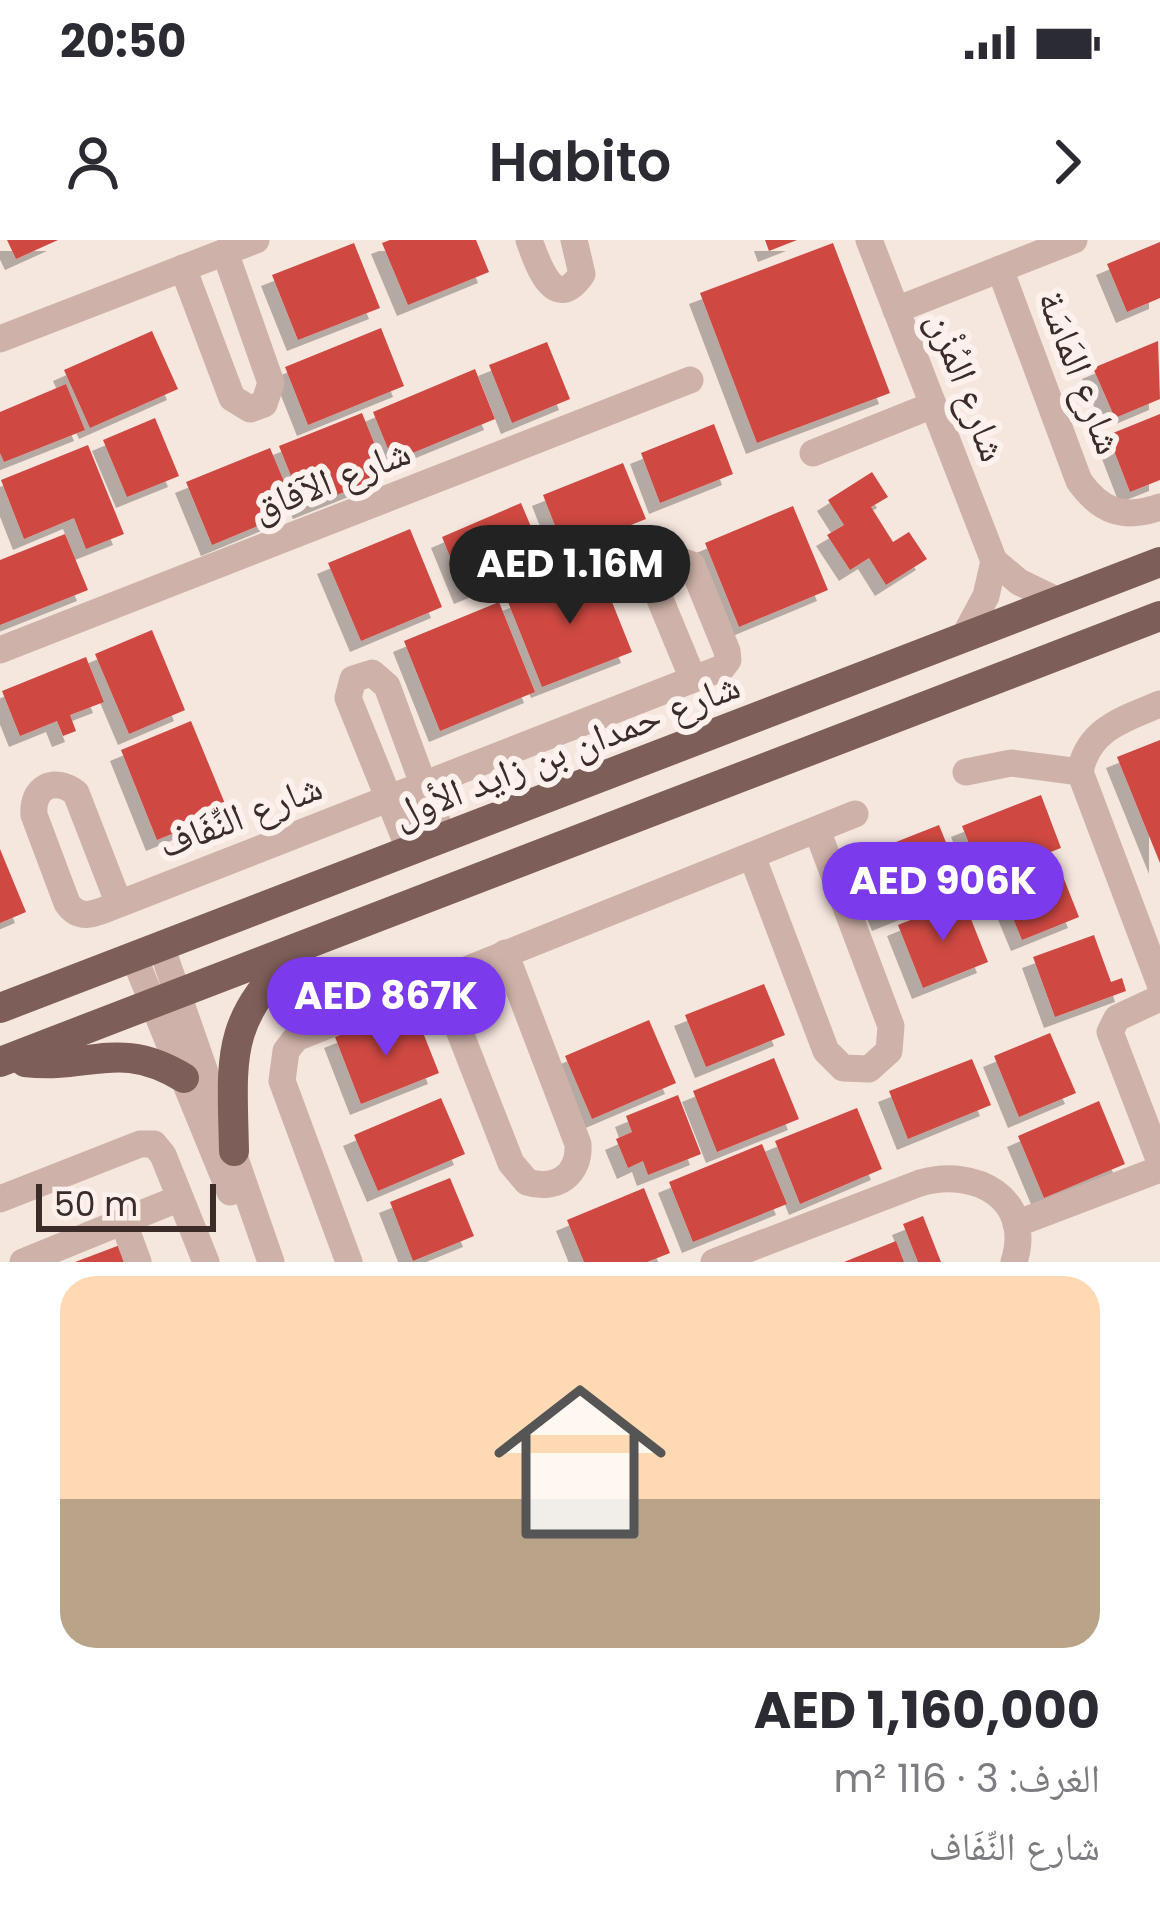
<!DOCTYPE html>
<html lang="ar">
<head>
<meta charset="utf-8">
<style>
  body { margin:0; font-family:Poppins,"Noto Naskh Arabic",sans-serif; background:#f2f2f3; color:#2b2b33; direction:rtl; height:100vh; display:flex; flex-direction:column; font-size:45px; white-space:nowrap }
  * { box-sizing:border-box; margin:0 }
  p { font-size:39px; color:#7c7c81 }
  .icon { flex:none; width:66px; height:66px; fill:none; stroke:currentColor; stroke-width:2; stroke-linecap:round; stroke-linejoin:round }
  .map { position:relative; height:1022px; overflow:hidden; direction:ltr }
  .side { display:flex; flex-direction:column; background:#fff; flex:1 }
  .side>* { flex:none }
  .scale { position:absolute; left:36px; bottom:30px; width:180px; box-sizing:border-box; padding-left:12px; border:6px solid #3b2b29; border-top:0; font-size:33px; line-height:42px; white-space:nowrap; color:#3b2b29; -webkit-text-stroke:9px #fcf1ec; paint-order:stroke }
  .price { position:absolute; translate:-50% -102px; padding:0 27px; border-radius:42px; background:#7c3aed; color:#fff; font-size:39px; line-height:78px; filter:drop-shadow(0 3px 6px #0008) }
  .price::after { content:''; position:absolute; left:50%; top:72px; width:36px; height:27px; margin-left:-18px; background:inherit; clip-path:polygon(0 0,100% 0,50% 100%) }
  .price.active { background:#222; color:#fff }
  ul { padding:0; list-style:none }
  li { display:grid; align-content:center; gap:24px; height:636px; padding:0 60px }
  li span { display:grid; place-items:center; height:372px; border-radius:36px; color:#555 }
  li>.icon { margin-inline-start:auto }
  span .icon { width:216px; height:216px; fill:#fffc; stroke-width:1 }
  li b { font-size:51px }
  .status { display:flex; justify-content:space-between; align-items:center; height:84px; padding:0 60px; background:#fff; direction:ltr }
  .status svg { height:33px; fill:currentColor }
  header { display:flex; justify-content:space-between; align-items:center; height:156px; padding:0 60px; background:#fff; font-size:54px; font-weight:600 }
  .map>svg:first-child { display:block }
</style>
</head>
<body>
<div class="status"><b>20:50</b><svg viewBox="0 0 49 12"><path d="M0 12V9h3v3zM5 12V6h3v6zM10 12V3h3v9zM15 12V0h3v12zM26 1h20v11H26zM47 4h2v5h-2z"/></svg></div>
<header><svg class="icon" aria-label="forward" viewBox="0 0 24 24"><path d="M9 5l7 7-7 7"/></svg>Habito<svg class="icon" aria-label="person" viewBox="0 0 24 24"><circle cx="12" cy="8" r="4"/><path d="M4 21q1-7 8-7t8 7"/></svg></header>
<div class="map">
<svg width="1160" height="1022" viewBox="0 0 1160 1022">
  <defs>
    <filter id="shadow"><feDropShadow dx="-11" dy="11" stdDeviation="0" flood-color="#0004"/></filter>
  </defs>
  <rect width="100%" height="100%" fill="#f5e6de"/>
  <g fill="#cf4842" filter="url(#shadow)">
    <path d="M7,0h51l-42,19z"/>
    <path d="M390,0h86l13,32 -81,33 -26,-62z"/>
    <path d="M765,0h32l-28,11z"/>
    <path d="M1160,2v56l-33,14 -20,-48z"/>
    <path d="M354,3l26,65 -82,32 -26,-65z"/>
    <path d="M833,3l57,150 -133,50 -57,-150z"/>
    <path d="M381,88l23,58 -96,39 -23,-58z"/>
    <path d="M152,91l26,58 -88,39 -26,-58z"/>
    <path d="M1158,101l2,58 -45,19 -22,-50z"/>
    <path d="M547,102l23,57 -58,24 -23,-58z"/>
    <path d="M475,129l20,50 -102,42 -20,-49z"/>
    <path d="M66,144l19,46 -81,32 -4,-9v-41z"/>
    <path d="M362,173l25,62 -83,33 -25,-62z"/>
    <path d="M1160,174v66l-30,12 -22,-57z"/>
    <path d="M155,178l24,58 -52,21 -24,-57z"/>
    <path d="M714,184l19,50 -73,29 -19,-50z"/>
    <path d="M88,205l36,89 -38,15 -12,-31 -50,21 -23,-59z"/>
    <path d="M270,208l26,62 -84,35 -26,-63z"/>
    <path d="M623,223l23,56 -81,32 -22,-56z"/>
    <path d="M872,232l16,25 -17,10 22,35 16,-10 18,27 -41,26 -17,-27 -19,12 -23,-35 17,-10 -16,-25z"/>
    <path d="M521,263l24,57 -80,33 -23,-56z"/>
    <path d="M793,266l35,84 -89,37 -34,-84z"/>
    <path d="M410,289l32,78 -81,34 -33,-78z"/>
    <path d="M65,294l23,56 -88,35v-65z"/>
    <path d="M598,327l34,85 -90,35 -34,-85z"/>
    <path d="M499,362l36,90 -95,39 -36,-90z"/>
    <path d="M152,390l33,80 -56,24 -34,-80z"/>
    <path d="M86,417l18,45 -34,13 6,16 -13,5 -6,-15 -37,15 -18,-45z"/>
    <path d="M191,481l37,90 -71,29 -36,-90z"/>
    <path d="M1160,500v123l-43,-106z"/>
    <path d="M1041,555l20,53 -78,30 -21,-52z"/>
    <path d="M939,585l25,62 -81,33 -25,-63z"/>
    <path d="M0,609l26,63 -26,11z"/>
    <path d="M1058,624l21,53 -57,23 -22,-53z"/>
    <path d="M963,659l25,63 -65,26 -25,-63z"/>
    <path d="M1094,695l17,47 11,-4 4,13 -71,26 -22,-60z"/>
    <path d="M764,744l21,51 -79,32 -21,-52z"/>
    <path d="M418,780l21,53 -78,31 -26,-67 35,-14 5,14z"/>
    <path d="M649,780l27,63 -84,36 -27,-63z"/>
    <path d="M1050,793l26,60 -57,24 -25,-61z"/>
    <path d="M774,818l25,61 -82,33 -24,-61z"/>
    <path d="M972,819l19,46 -83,34 -19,-48z"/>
    <path d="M678,855l23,59 -53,21 -5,-14 -15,7 -12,-29 16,-7 -6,-16z"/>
    <path d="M441,858l24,56 -87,37 -24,-56z"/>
    <path d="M1099,861l26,63 -81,34 -26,-62z"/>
    <path d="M857,868l25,61 -82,35 -25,-63z"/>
    <path d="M762,904l25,60 -94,38 -24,-60z"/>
    <path d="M450,938l24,58 -61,25 -23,-59z"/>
    <path d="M644,948l26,65 -23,9h-63l-17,-42z"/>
    <path d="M923,976l18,46h-23l-15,-38z"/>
    <path d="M896,1001l8,21h-60z"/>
    <path d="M120,1005l6,17h-51z"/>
  </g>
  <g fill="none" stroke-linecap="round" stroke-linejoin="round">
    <g stroke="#ceb2a9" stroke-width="27">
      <path d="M529,0c8,22 25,76 53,34l-8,-34"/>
      <path d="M869,0l125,321 25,21 39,19"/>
      <path d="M183,28l49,130 18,11 14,-5 7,-21 -46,-131"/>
      <path d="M1000,29l79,212c22,31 45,39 81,26"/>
      <path d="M896,70l178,-70"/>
      <path d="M0,99l256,-99"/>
      <path d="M813,213l120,-48"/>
      <path d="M964,397l22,-41 8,-35"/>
      <path d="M0,410l690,-270"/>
      <path d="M1160,464c-36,15 -72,25 -80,68l80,212"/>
      <path d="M966,532l45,-9 69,9"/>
      <path d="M410,611l-62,-153 5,-19 19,-6 15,13 56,152"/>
      <path d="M752,616l74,195 17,17 26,1 20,-18 2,-25 -74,-196"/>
      <path d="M119,664l-43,-111c-22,-17 -44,-6 -42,22l33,88c14,21 33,8 52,1l603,-236 6,-8 -1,-9 -35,-86 -14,-5 -19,8 -7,12 41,99"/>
      <path d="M161,706l110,316"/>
      <path d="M134,717l96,235"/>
      <path d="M439,739l72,184 16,19c29,9 53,-7 51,-38l-73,-191"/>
      <path d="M1160,758l-43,20 -7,14 50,130"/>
      <path d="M0,959l140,-55h14l9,11 43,107"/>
      <path d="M123,981l15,41"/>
      <path d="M1016,984l144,-55"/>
      <path d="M23,1022l157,-64"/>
      <path d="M349,1022l-67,-181 4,-30 10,-13 559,-224"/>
      <path d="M714,1022l206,-79c55,-16 114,15 94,79"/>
    </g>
    <g stroke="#7e5e59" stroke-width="30">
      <path d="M0,768l1160,-446"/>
      <path d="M0,822l1160,-446"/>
      <path d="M25,822c64,8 94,-24 159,16"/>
      <path d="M234,911c-2,-95 -10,-131 65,-200"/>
    </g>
  </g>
  <g text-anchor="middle" stroke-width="12" stroke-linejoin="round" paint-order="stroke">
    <g font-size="39" fill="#3b2b29" stroke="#fcf1ec">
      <text transform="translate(1081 132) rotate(69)" y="14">شارع المَاسَة</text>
      <text transform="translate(968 146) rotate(69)" y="14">شارع المُزْن</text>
      <text transform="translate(331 239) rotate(-21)" y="14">شارع الآفاق</text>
      <text transform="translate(566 509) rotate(-21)" y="14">شارع حمدان بن زايد الأول</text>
      <text transform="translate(240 575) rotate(-21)" y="14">شارع النِّفَاف</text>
    </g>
  </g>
</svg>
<div class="scale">50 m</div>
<b class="price active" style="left:570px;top:387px">AED 1.16M</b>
<b class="price" style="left:943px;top:704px">AED 906K</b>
<b class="price" style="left:386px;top:819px">AED 867K</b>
</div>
<section class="side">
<ul>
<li><span style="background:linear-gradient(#ffd9b3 60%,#b9a48a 0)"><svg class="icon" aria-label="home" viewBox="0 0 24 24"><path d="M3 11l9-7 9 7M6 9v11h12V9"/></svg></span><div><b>AED 1,160,000</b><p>الغرف: 3 · 116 m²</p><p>شارع النِّفَاف</p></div></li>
</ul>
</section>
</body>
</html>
